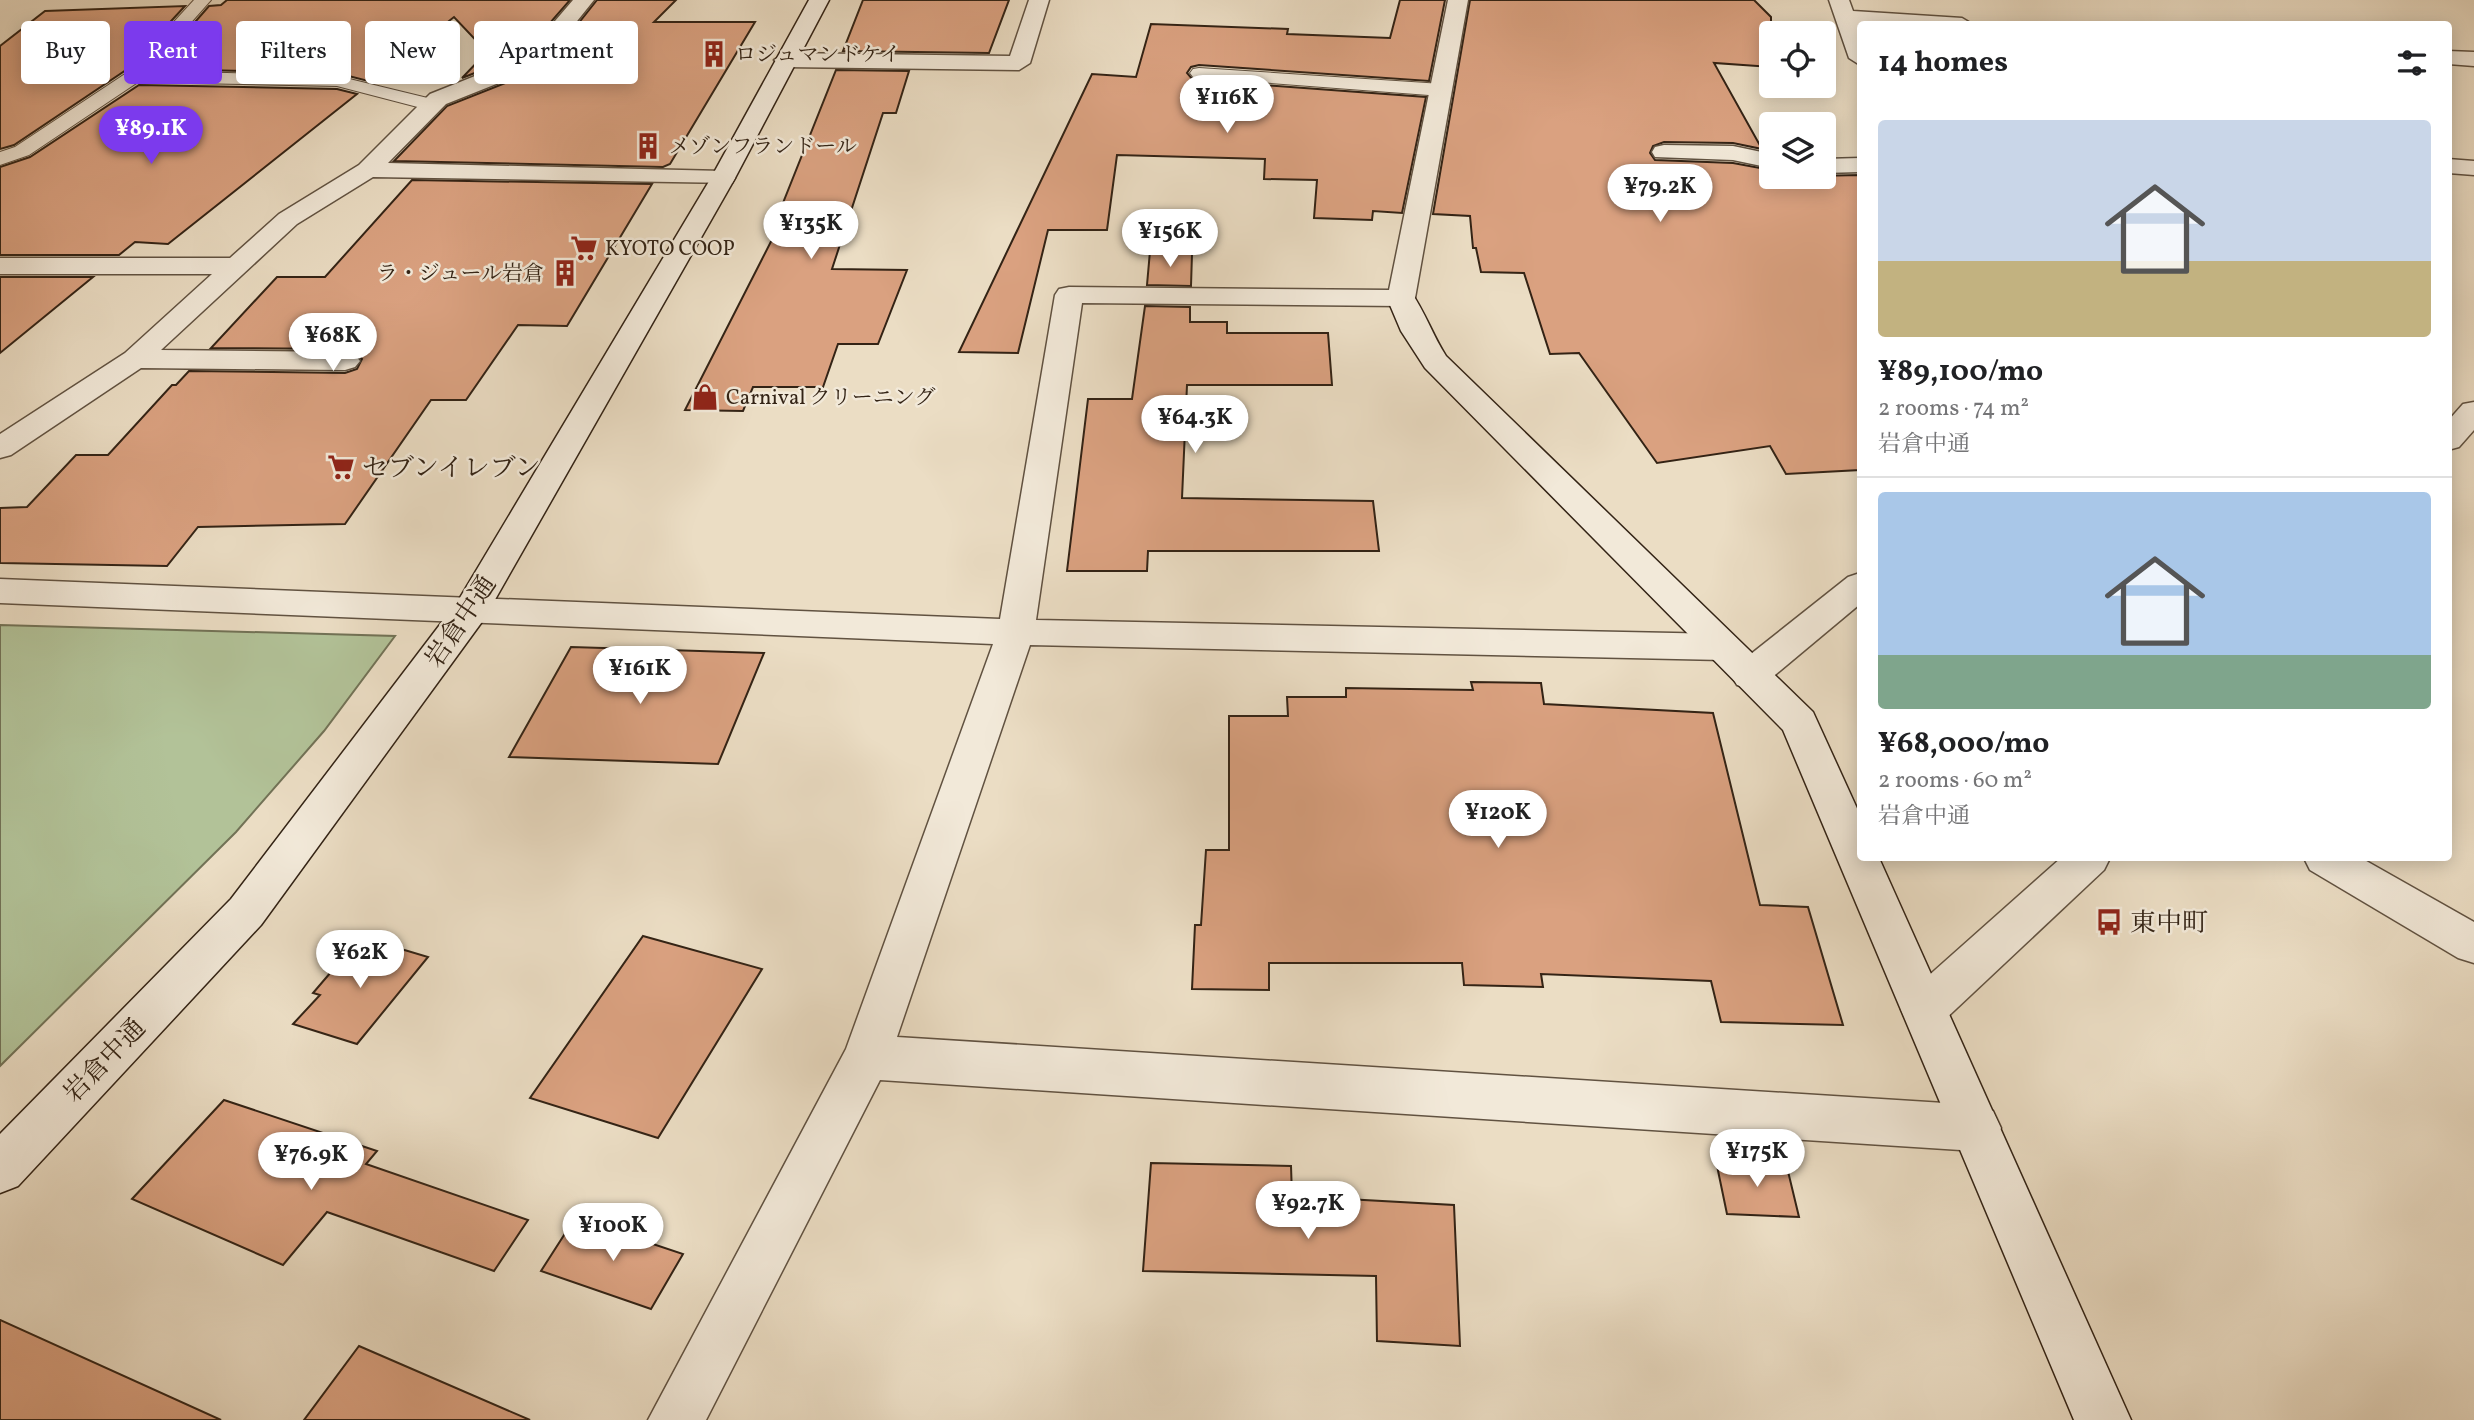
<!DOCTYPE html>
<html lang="en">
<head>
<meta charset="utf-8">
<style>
  body { margin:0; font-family:Vollkorn,"Noto Serif JP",serif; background:#f6f6f6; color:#202124; height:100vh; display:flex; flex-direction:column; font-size:26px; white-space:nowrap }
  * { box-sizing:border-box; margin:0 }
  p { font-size:23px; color:#757577 }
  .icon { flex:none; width:38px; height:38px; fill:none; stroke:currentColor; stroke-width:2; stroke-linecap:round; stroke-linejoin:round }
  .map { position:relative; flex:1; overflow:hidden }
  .panel { position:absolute; left:1857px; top:21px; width:595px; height:840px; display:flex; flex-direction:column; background:#fff; border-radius:7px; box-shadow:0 4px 18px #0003 }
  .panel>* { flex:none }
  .guide { position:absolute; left:21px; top:21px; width:665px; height:63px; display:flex; gap:14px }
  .buttons { position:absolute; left:1759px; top:21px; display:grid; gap:14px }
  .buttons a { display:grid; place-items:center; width:77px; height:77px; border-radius:7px; background:#fff; box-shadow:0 4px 18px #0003; font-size:35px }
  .price { position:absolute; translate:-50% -60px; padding:0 16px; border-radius:24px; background:#fff; color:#222; font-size:23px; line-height:46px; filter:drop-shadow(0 2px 4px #0008) }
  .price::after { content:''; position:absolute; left:50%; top:42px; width:21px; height:16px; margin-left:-10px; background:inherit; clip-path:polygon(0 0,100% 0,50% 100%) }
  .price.on { background:#7c3aed; color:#fff }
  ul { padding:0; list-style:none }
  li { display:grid; align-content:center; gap:14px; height:371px; padding:0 21px }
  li+li { border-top:2px solid #e0e0e0 }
  li span { display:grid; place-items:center; height:217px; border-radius:7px; color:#555 }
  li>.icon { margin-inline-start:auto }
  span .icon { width:126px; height:126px; fill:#fffc; stroke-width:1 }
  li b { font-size:30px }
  h2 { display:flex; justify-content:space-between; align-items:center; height:84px; padding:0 21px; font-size:30px }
  .pill { padding:0 24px; border-radius:7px; background:#fff; box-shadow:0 4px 18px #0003; font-size:24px; line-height:63px }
  .pill.on { background:#7c3aed; color:#fff }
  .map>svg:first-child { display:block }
</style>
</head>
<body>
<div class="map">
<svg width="2474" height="1420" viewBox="0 0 2474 1420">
  <rect width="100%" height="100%" fill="#ebddc4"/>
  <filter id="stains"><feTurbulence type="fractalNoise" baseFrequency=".00286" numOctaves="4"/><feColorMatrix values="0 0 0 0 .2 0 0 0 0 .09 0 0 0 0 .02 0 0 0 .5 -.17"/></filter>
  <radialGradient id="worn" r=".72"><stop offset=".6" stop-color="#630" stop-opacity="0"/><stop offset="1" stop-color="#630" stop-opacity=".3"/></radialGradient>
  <path fill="#b2c298" stroke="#727256" stroke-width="2" d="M0,625l395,11 -71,95 -88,101 -236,234z"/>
  <g fill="#daa180" stroke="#332315" stroke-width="2">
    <path d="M227,0h343l-47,54 -61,24 25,-26 -33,-35 -82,65 -35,-9 -183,-4 55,-63 12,-1z"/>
    <path d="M597,0h79l-22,22h101l-85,142 -7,3 -269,-6 53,-55 96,-38z"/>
    <path d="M863,0h146l-20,53 -146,-2z"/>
    <path d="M1400,0h45l-16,81 -230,-16 -8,2 -4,6 6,7 233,17 -24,116 -29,-2 -1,9 -58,-2 3,-38 -53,-1 1,-20 -148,-4 -10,75h-59l-30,123 -59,-1 133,-278 44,3 15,-53 137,5 -1,5 103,4z"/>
    <path d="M1470,0h284l17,17v50l-57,-4 48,86 -29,-6 -69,-1 -11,4 -3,7 5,7 78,3 38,7v7l89,-2v295l-74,4 -16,-28 -113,17 -78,-110 -29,1 -26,-81 -43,-1 -5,-24h-3l-3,-32 -37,-2z"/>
    <path d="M185,6l-59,64 -112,75 -14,4v-103l45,-35z"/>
    <path d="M836,70l73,1 -13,42h-13l-51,156 75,1 -29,74h-40l-15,43h-70l-10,24 -58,-1 98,-192h-6z"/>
    <path d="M139,85l198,4 20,5 -189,150 -33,-2 -16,13h-119v-88l30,-10z"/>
    <path d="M412,180l240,4 -85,142 -49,-1 -52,75h-35l-86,124 -147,3 -31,39 -167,-3v-55l27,-1 49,-52h32l64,-70h4l13,-14 156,2 12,-4 5,-10 -6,-7 -11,-3 -134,-1 66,-71h48z"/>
    <path d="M1150,251l42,3 -1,32 -44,-1z"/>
    <path d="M0,277h93l-93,76z"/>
    <path d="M1145,306l45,1v15h37v11h101l4,52h-145l-5,113 191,3 6,50h-231l-1,20h-80l21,-172h44z"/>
    <path d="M571,647l193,6 -46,111 -209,-7z"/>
    <path d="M1471,682l70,1 3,21 169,9 47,192 48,2 35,118 -122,-3 -10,-41 -170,-7 2,13 -79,-2 -2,-22h-193v27l-77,-1 3,-64h6l5,-75h23v-134h59l-1,-19h59v-9l127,2z"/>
    <path d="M643,936l119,33 -104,169 -128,-40z"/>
    <path d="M361,937l67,20 -71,87 -64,-20 27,-29 -7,-2z"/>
    <path d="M224,1100l153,51 -11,13 162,56 -34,51 -167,-59 -44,53 -151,-66z"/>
    <path d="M1716,1161l70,2 13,54 -72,-3z"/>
    <path d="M1151,1163l140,3 1,30 162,9 6,141 -83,-5 -1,-65 -233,-5z"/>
    <path d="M575,1218l108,36 -32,55 -110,-38z"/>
    <path d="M0,1320l221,100h-221z"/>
    <path d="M359,1346l171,74h-226z"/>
  </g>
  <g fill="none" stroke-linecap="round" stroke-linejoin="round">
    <defs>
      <g id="lane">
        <path d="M194,0h17l-63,71 189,5 103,25 2,4 -9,6 -96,-25 -199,-4 -109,73 -29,10v-13l15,-5 113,-75z"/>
        <path d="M1199,68l243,16 9,6 -9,6 -249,-19 -3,-4 3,-4z"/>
      </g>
      <g id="street">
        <path d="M573,0h21l-53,66 -95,38 -58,59 335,8 9,2 3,5 -3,5 -359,-6 -76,47 -136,126 184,2 10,3 5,6 -5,6 -10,3 -204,-2 -130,87 -11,3v-24l125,-81 87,-79h-212v-16h230l49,-44 80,-49 71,-71 95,-38z"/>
        <path d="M1029,0h20l-19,63 -11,7 -234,-3 -11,-7 11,-7 225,3z"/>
        <path d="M1448,0h20l-53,298 -4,6 -10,2 -319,-3 -46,317 687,14 13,4 5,9 -5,9 -13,4 -693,-15 -133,392 1079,68 17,6 8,17 -8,17 -17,6 -1096,-71 -174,340h-58l198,-371 147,-405 -993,-41v-24l1000,40 55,-324 4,-6 10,-2 320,3z"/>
        <path d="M1829,0h20l4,11 109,7 10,6h-114l2,41 -11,-7z"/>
        <path d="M2448,51l26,1v14l-26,-2z"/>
        <path d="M1664,145l69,1 38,8v14l-38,-8 -78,-3 -3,-5 3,-5z"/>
        <path d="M1860,158v14l-36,1v-14z"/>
        <path d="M2448,159l26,2v14l-26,-2z"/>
        <path d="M2474,402v28l-15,17 -11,3v-29l15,-17z"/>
        <path d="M1860,573v31l-97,81 -13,4 -13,-4 -6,-10 6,-10 111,-88z"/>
        <path d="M2061,858h49l-6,12 -164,154 -16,6 -16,-6 -7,-15 7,-15z"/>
        <path d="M2304,858h57l113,64v41l-16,-5 -148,-88z"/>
      </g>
      <g id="secondary">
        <path d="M809,0h20l-94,178 -251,441 -223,306 -243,261 -18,7v-59l231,-235 227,-298 253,-423z"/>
        <path d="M1401,290l10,2c14,20 22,44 35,64l367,356 47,103v43h19l252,562h-57l-291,-690 -358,-362 -24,-37 -14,-33 4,-6z"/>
      </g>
    </defs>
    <use href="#lane" stroke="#615241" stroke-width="2"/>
    <use href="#street" stroke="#615241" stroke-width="3"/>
    <use href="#secondary" stroke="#332315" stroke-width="3"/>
    <use href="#lane" fill="#f2e9d9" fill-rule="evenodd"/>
    <use href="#street" fill="#f2e9d9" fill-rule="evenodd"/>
    <use href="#secondary" fill="#f2e9d9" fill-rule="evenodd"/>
  </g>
  <defs>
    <symbol id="building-bare" viewBox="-9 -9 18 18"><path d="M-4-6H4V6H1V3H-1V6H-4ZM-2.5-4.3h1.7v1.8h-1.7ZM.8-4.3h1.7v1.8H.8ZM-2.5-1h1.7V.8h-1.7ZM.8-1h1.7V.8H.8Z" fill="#8f2418" stroke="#f2e9d9" stroke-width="2.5" paint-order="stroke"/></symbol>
    <symbol id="supermarket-bare" viewBox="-9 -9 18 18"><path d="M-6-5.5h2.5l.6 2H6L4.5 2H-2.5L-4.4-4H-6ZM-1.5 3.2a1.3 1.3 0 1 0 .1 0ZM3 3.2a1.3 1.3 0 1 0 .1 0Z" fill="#8f2418" stroke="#f2e9d9" stroke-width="2.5" paint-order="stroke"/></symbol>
    <symbol id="shop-bare" viewBox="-9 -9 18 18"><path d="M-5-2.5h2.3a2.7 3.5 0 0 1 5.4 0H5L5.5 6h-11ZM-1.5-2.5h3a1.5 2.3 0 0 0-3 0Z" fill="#8f2418" stroke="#f2e9d9" stroke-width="2.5" paint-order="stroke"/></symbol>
    <symbol id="bus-bare" viewBox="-9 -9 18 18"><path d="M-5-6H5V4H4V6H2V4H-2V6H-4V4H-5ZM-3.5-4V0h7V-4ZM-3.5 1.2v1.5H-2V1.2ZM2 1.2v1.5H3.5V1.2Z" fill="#8f2418" stroke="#f2e9d9" stroke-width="2.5" paint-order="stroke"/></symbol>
  </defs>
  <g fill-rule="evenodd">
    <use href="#building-bare" x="695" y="35" width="38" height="38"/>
    <use href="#building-bare" x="629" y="127" width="38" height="38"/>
    <use href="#supermarket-bare" x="565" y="229" width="38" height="38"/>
    <use href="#building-bare" x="546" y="254" width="38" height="38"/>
    <use href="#shop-bare" x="686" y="378" width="38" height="38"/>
    <use href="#supermarket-bare" x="322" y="448" width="38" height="38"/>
    <use href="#bus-bare" x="2090" y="903" width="38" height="38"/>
  </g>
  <g text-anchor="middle" stroke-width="5" stroke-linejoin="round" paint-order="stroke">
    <g font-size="21" fill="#332315" stroke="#f2e9d9" text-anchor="start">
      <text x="735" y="61">ロジュマンドケイ</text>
      <text x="669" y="153">メゾンフランドール</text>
      <text x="605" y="255">KYOTO COOP</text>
      <text x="544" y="280" text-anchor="end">ラ・ジュール岩倉</text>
      <text x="726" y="404">Carnival クリーニング</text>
    </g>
    <g font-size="26" fill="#332315" stroke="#f2e9d9" text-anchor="start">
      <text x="362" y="476">セブンイレブン</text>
      <text x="2130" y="931">東中町</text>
    </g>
    <g font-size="26" fill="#332315" stroke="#f2e9d9">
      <text transform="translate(460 621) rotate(-56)" y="9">岩倉中通</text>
      <text transform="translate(104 1060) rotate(-46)" y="9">岩倉中通</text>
    </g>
  </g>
  <rect width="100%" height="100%" filter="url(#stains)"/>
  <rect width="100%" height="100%" fill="url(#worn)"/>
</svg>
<div class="buttons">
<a><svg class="icon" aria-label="locate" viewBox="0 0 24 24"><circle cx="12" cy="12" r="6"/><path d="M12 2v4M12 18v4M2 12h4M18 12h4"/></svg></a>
<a><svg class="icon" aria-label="layers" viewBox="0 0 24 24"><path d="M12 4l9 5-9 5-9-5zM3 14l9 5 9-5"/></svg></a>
</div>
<b class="price" style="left:1227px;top:135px">¥116K</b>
<b class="price on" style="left:151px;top:166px">¥89.1K</b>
<b class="price" style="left:1660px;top:224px">¥79.2K</b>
<b class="price" style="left:811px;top:261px">¥135K</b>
<b class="price" style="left:1170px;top:269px">¥156K</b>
<b class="price" style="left:333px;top:373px">¥68K</b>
<b class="price" style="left:1195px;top:455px">¥64.3K</b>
<b class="price" style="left:640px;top:706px">¥161K</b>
<b class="price" style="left:1498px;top:850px">¥120K</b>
<b class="price" style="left:360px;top:990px">¥62K</b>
<b class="price" style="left:1757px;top:1189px">¥175K</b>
<b class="price" style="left:311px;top:1192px">¥76.9K</b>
<b class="price" style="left:1308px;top:1241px">¥92.7K</b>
<b class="price" style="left:613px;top:1263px">¥100K</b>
<div class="guide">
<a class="pill">Buy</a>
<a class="pill on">Rent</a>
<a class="pill">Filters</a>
<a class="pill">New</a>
<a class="pill">Apartment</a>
</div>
<section class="panel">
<h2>14 homes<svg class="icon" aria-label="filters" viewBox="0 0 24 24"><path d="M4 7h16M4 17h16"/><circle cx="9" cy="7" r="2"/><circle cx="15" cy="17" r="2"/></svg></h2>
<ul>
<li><span style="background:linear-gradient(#c9d6e8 65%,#c2b280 0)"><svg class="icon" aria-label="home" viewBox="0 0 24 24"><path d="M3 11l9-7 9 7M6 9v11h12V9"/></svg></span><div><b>¥89,100/mo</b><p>2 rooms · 74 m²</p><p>岩倉中通</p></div></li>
<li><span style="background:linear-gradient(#a9c7e8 75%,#7fa58c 0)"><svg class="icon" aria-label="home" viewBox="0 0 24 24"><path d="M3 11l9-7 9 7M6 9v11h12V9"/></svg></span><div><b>¥68,000/mo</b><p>2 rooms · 60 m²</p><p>岩倉中通</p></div></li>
</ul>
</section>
</div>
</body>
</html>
